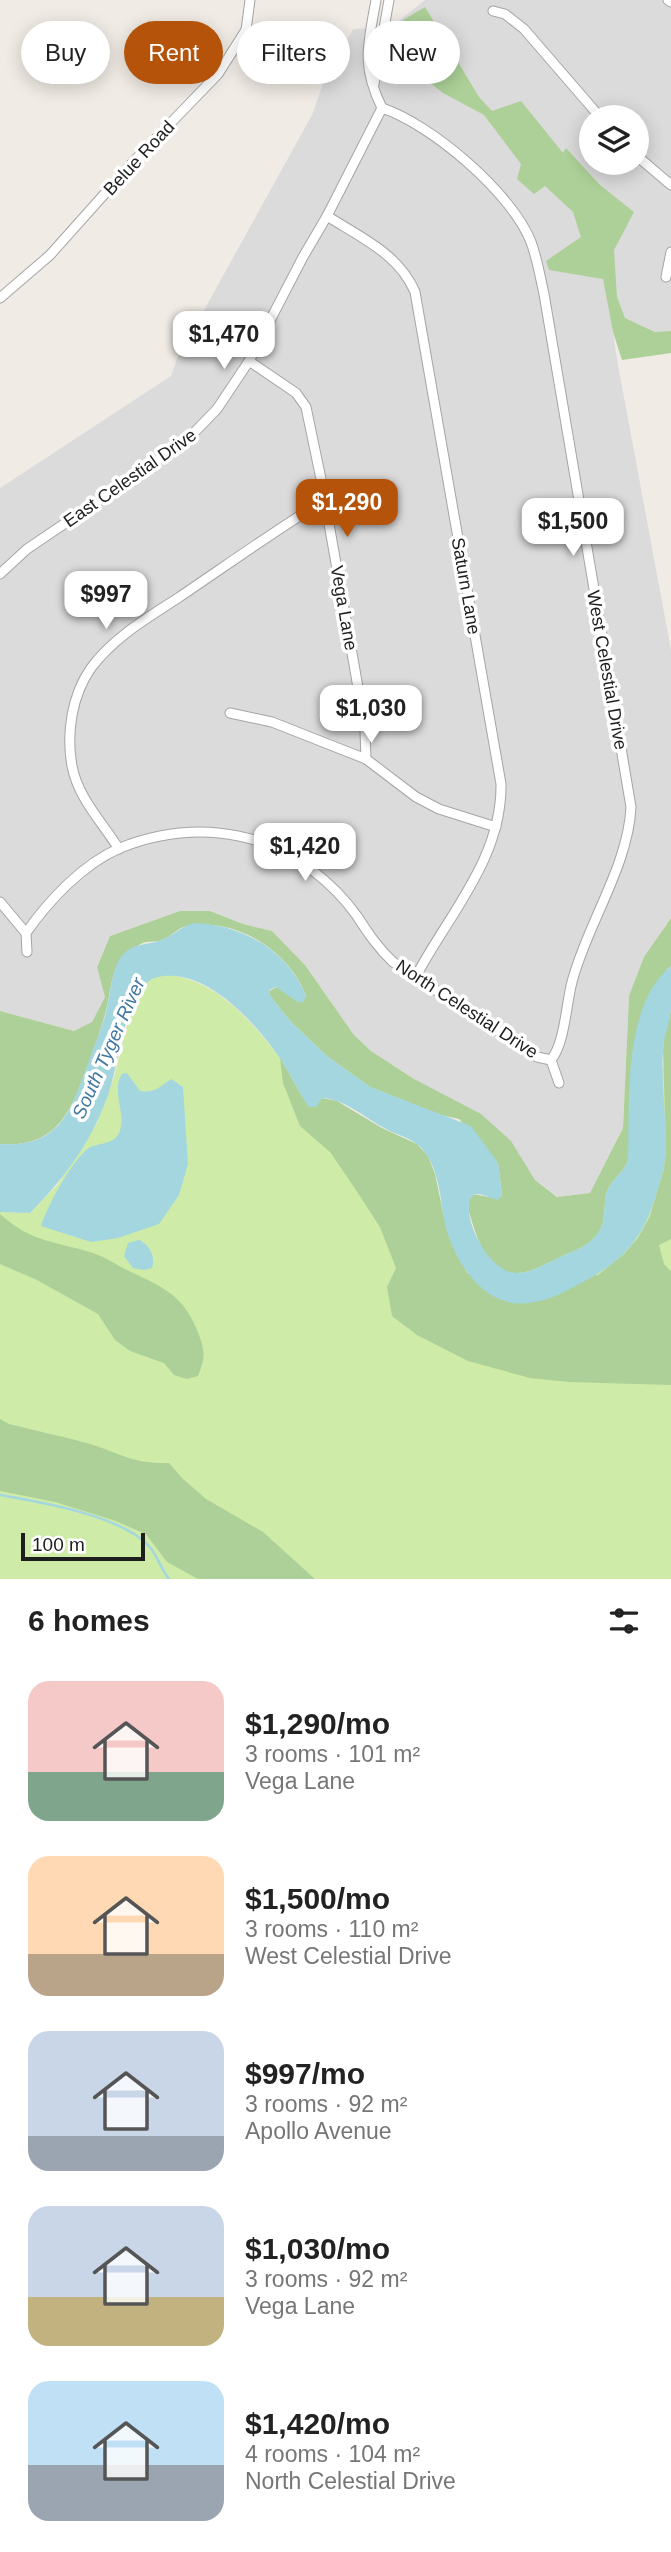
<!DOCTYPE html>
<html lang="en">
<head>
<meta charset="utf-8">
<style>
  body { margin:0; font-family:Arial,sans-serif; background:#f6f6f6; color:#222; height:100vh; display:flex; flex-direction:column; font-size:26px; white-space:nowrap }
  * { box-sizing:border-box; margin:0 }
  p { font-size:23px; color:#767676 }
  .icon { flex:none; width:38px; height:38px; fill:none; stroke:currentColor; stroke-width:2; stroke-linecap:round; stroke-linejoin:round }
  .map { position:relative; height:1579px; overflow:hidden }
  .sheet { display:flex; flex-direction:column; background:#fff; flex:1 }
  .sheet>* { flex:none }
  .guide { position:absolute; left:21px; top:21px; width:630px; height:63px; display:flex; gap:14px }
  .fabs { position:absolute; left:579px; top:105px; display:grid; gap:14px }
  .fabs a { display:grid; place-items:center; width:70px; height:70px; border-radius:50%; background:#fff; box-shadow:0 4px 18px #0003; font-size:35px }
  .scale { position:absolute; left:21px; bottom:18px; width:124px; box-sizing:border-box; padding-left:7px; border:4px solid #1e1e1e; border-top:0; font-size:19px; line-height:24px; white-space:nowrap; color:#1e1e1e; -webkit-text-stroke:5px #fff; paint-order:stroke }
  .price { position:absolute; translate:-50% -60px; padding:0 16px; border-radius:14px; background:#fff; color:#222; font-size:23px; line-height:46px; filter:drop-shadow(0 2px 4px #0008) }
  .price::after { content:''; position:absolute; left:50%; top:42px; width:21px; height:16px; margin-left:-10px; background:inherit; clip-path:polygon(0 0,100% 0,50% 100%) }
  .price.on { background:#b45309; color:#fff }
  ul { padding:0; list-style:none }
  li { display:flex; align-items:center; gap:21px; height:175px; padding:0 28px }
  li span { display:grid; place-items:center; flex:none; width:196px; height:140px; border-radius:21px; color:#555 }
  li>.icon { margin-inline-start:auto }
  span .icon { width:84px; height:84px; fill:#fffc; stroke-width:1 }
  li b { font-size:30px }
  h2 { display:flex; justify-content:space-between; align-items:center; height:84px; padding:0 28px; font-size:30px }
  .chip { padding:0 24px; border-radius:32px; background:#fff; box-shadow:0 4px 18px #0003; font-size:24px; line-height:63px }
  .chip.on { background:#b45309; color:#fff }
  .map>svg:first-child { display:block }
</style>
</head>
<body>
<div class="map">
<svg width="671" height="1579" viewBox="0 0 671 1579">
  <rect width="100%" height="100%" fill="#f0ebe4"/>
  <path fill="#dcdbdb" fill-rule="evenodd" d="M425,0h246v331l-16,1 -30,-14 -23,-56 16,103 53,285v268l-7,9 -35,69 -6,132 -33,65 -32,4 -23,-17 -24,-38 -140,-91 -17,-16 -49,-70 -33,-34 -29,-7 -33,-13h-30l-70,25 -13,30 8,31 -13,25 -18,9 -74,-20v-523l171,-112 6,-17 135,-244 12,-34 29,-52 38,-2zM592,117h45v46h-45z"/>
  <path fill="#ceeba8" d="M169,975c49,6 82,46 111,83l247,246 144,-251v526h-671v-367l30,1 28,-29 39,-61 17,-46 19,-75 12,-19 12,-7z"/>
  <g fill="#acd097">
    <path d="M425,7l54,90 13,14 29,-10 42,52 3,-5 34,37 34,27 -20,38 3,47 8,21 30,14 16,-1v22l-49,7 -9,-28 -10,-53 -54,-9 -3,-9 35,-24 -8,-25 -28,-26 -11,8 -17,-15 4,-15 -37,-49 -41,-22 -15,-12v-14l-25,-47z"/>
    <path d="M180,911h30l33,13 29,7 33,34 49,70 17,16 43,28 67,35 30,27 24,39 22,17 33,-4 33,-65 6,-132 15,-39 27,-39v48l-4,3 -34,81 -5,110c-4,12 -16,19 -21,31 -4,11 -1,26 -6,37 -8,16 -24,22 -39,28 -13,6 -30,17 -45,17 -26,2 -38,-29 -44,-48 -3,-11 -9,-21 0,-30 12,-1 16,5 29,1l-4,-33 -39,-44 -18,-4 -71,-28 -42,-30 -37,-35 -21,-26 -1,-5 8,-4 21,15 8,-6c-17,-46 -71,-79 -119,-70 -10,2 -17,12 -28,15 -5,1 -11,0 -16,2 -6,2 -21,13 -24,19 -9,15 -9,36 -14,52 -4,17 -11,33 -17,50 -17,47 -30,84 -88,80v-133l74,20 18,-9 13,-25 -8,-30 13,-31z"/>
    <path d="M671,1010v229l-12,6 5,19 7,7v114l-102,-3 -39,-4 -62,-17 -51,-26 -25,-19 -5,-29 9,-19 -16,-41 -26,-40 -24,-35 -30,-26 -17,-43 -3,-25 23,40 12,9 7,-9 15,3 45,27 35,16 11,12 7,18 12,57 20,42 131,2 26,-21 14,-16 12,-22 14,-48 2,-22 -3,-95 2,-23z"/>
    <path d="M0,1214c32,29 55,27 93,39 12,4 22,11 34,17 33,16 56,24 70,60 8,20 9,27 1,46l-11,3 -13,-4 -10,-12 -34,-12 -15,-11 -17,-26 -61,-34 -37,-16z"/>
    <path d="M0,1419l9,5c27,7 54,12 81,20 32,10 43,20 79,19l14,16 23,20 57,33 52,47h-117l-31,-17 -21,-28 -33,-14 -58,-18 -55,-11z"/>
  </g>
  <g fill="#a3d6df">
    <path d="M194,923c48,2 93,26 112,73l-3,6h-5l-22,-15 -7,3 1,6 21,26 37,35 42,30 101,39 27,37 4,33 -5,4 -17,-6 -7,1c-16,16 16,80 44,78 15,0 32,-11 45,-17 15,-6 31,-12 39,-28 5,-11 2,-26 6,-37 5,-12 17,-19 21,-31 2,-58 -6,-154 43,-194 0,14 0,29 0,43 -1,13 -7,26 -8,41 -2,32 3,64 3,95 0,17 -4,31 -9,47 -17,58 -42,74 -93,100 -27,13 -55,18 -80,-2 -18,-15 -32,-39 -38,-62 -6,-26 -6,-66 -29,-84 -11,-8 -26,-11 -38,-19 -17,-10 -36,-26 -57,-27l-6,9h-7c-11,-16 -19,-34 -30,-50 -22,-32 -63,-77 -103,-81 -12,-1 -26,0 -33,11 -25,35 -23,83 -40,121 -16,40 -43,75 -73,105l-30,-1v-68c60,4 71,-33 88,-81 6,-17 14,-34 18,-51 4,-16 5,-37 13,-52 12,-20 30,-13 47,-22 10,-5 17,-12 28,-15z"/>
    <path d="M127,1073l13,18c15,2 20,-4 31,-12l12,8 5,77 -9,31 -20,29 -41,14 -27,4 -50,-16c8,-23 28,-60 45,-76 9,-8 27,-4 33,-17 9,-19 -9,-41 3,-59z"/>
    <path d="M139,1240c10,4 17,17 13,28l-8,2 -11,-2 -9,-12 4,-13z"/>
  </g>
  <g fill="none" stroke-linecap="round" stroke-linejoin="round">
    <path stroke="#a3d6df" stroke-width="2.5" d="M0,1495c40,7 120,20 149,51 8,9 12,23 20,33"/>
    <defs>
      <g id="street">
        <path d="M376,0c-8,45 -15,65 6,108"/>
        <path d="M668,0l3,2"/>
        <path d="M493,11l12,3 19,15 76,88"/>
        <path d="M374,84l15,-84"/>
        <path d="M382,108c49,16 130,85 149,134 6,16 9,34 13,52l87,513c-3,60 -44,117 -59,175 -6,22 -7,61 -21,78"/>
        <path d="M637,156l34,29"/>
        <path d="M327,216c33,21 72,38 88,76l86,492c1,75 -53,131 -86,194"/>
        <path d="M666,277l5,-25"/>
        <path d="M0,298l50,-43 84,-94 84,-87 28,-44 4,-30"/>
        <path d="M249,361l47,32 10,14 15,72 34,191 10,60 1,29"/>
        <path d="M0,574l27,-25 157,-106 33,-34 32,-48 54,-104 24,-41 55,-108"/>
        <path d="M230,713l42,9 94,37 50,38 23,12 57,18"/>
        <path d="M119,849c-17,-27 -41,-51 -47,-83 -6,-33 0,-71 19,-98 22,-30 56,-50 87,-70 49,-33 96,-67 147,-98"/>
        <path d="M0,902l26,31"/>
        <path d="M27,952l-1,-19c23,-33 57,-69 94,-85 66,-26 136,-21 192,22 17,13 33,29 45,46 11,17 21,32 36,46l144,95 14,3"/>
        <path d="M551,1060l8,23"/>
      </g>
    </defs>
    <use href="#street" stroke="#a5a5a5" stroke-width="11"/>
    <use href="#street" stroke="#fff" stroke-width="9"/>
  </g>
  <g text-anchor="middle" stroke-width="7" stroke-linejoin="round" paint-order="stroke">
    <g font-size="18" fill="#1e1e1e" stroke="#fff">
      <text transform="translate(139 158) rotate(-47)" y="6">Belue Road</text>
      <text transform="translate(130 478) rotate(-35)" y="6">East Celestial Drive</text>
      <text transform="translate(466 586) rotate(80)" y="6">Saturn Lane</text>
      <text transform="translate(344 608) rotate(80)" y="6">Vega Lane</text>
      <text transform="translate(607 670) rotate(80)" y="6">West Celestial Drive</text>
      <text transform="translate(467 1009) rotate(33)" y="6">North Celestial Drive</text>
    </g>
    <g font-size="19" font-style="italic" fill="#4278a1" stroke="#fff">
      <text transform="translate(108 1048) rotate(-66)" y="7">South Tyger River</text>
    </g>
  </g>
</svg>
<div class="fabs">
<a><svg class="icon" aria-label="layers" viewBox="0 0 24 24"><path d="M12 4l9 5-9 5-9-5zM3 14l9 5 9-5"/></svg></a>
</div>
<div class="scale">100 m</div>
<b class="price" style="left:224px;top:371px">$1,470</b>
<b class="price on" style="left:347px;top:539px">$1,290</b>
<b class="price" style="left:573px;top:558px">$1,500</b>
<b class="price" style="left:106px;top:631px">$997</b>
<b class="price" style="left:371px;top:745px">$1,030</b>
<b class="price" style="left:305px;top:883px">$1,420</b>
<div class="guide">
<a class="chip">Buy</a>
<a class="chip on">Rent</a>
<a class="chip">Filters</a>
<a class="chip">New</a>
</div>
</div>
<section class="sheet">
<h2>6 homes<svg class="icon" aria-label="filters" viewBox="0 0 24 24"><path d="M4 7h16M4 17h16"/><circle cx="9" cy="7" r="2"/><circle cx="15" cy="17" r="2"/></svg></h2>
<ul>
<li><span style="background:linear-gradient(#f6c9c9 65%,#7fa58c 0)"><svg class="icon" aria-label="home" viewBox="0 0 24 24"><path d="M3 11l9-7 9 7M6 9v11h12V9"/></svg></span><div><b>$1,290/mo</b><p>3 rooms · 101 m²</p><p>Vega Lane</p></div></li>
<li><span style="background:linear-gradient(#ffd9b3 70%,#b9a48a 0)"><svg class="icon" aria-label="home" viewBox="0 0 24 24"><path d="M3 11l9-7 9 7M6 9v11h12V9"/></svg></span><div><b>$1,500/mo</b><p>3 rooms · 110 m²</p><p>West Celestial Drive</p></div></li>
<li><span style="background:linear-gradient(#c9d6e8 75%,#9aa5b1 0)"><svg class="icon" aria-label="home" viewBox="0 0 24 24"><path d="M3 11l9-7 9 7M6 9v11h12V9"/></svg></span><div><b>$997/mo</b><p>3 rooms · 92 m²</p><p>Apollo Avenue</p></div></li>
<li><span style="background:linear-gradient(#c9d6e8 65%,#c2b280 0)"><svg class="icon" aria-label="home" viewBox="0 0 24 24"><path d="M3 11l9-7 9 7M6 9v11h12V9"/></svg></span><div><b>$1,030/mo</b><p>3 rooms · 92 m²</p><p>Vega Lane</p></div></li>
<li><span style="background:linear-gradient(#bfe0f5 60%,#9aa5b1 0)"><svg class="icon" aria-label="home" viewBox="0 0 24 24"><path d="M3 11l9-7 9 7M6 9v11h12V9"/></svg></span><div><b>$1,420/mo</b><p>4 rooms · 104 m²</p><p>North Celestial Drive</p></div></li>
</ul>
</section>
</body>
</html>
